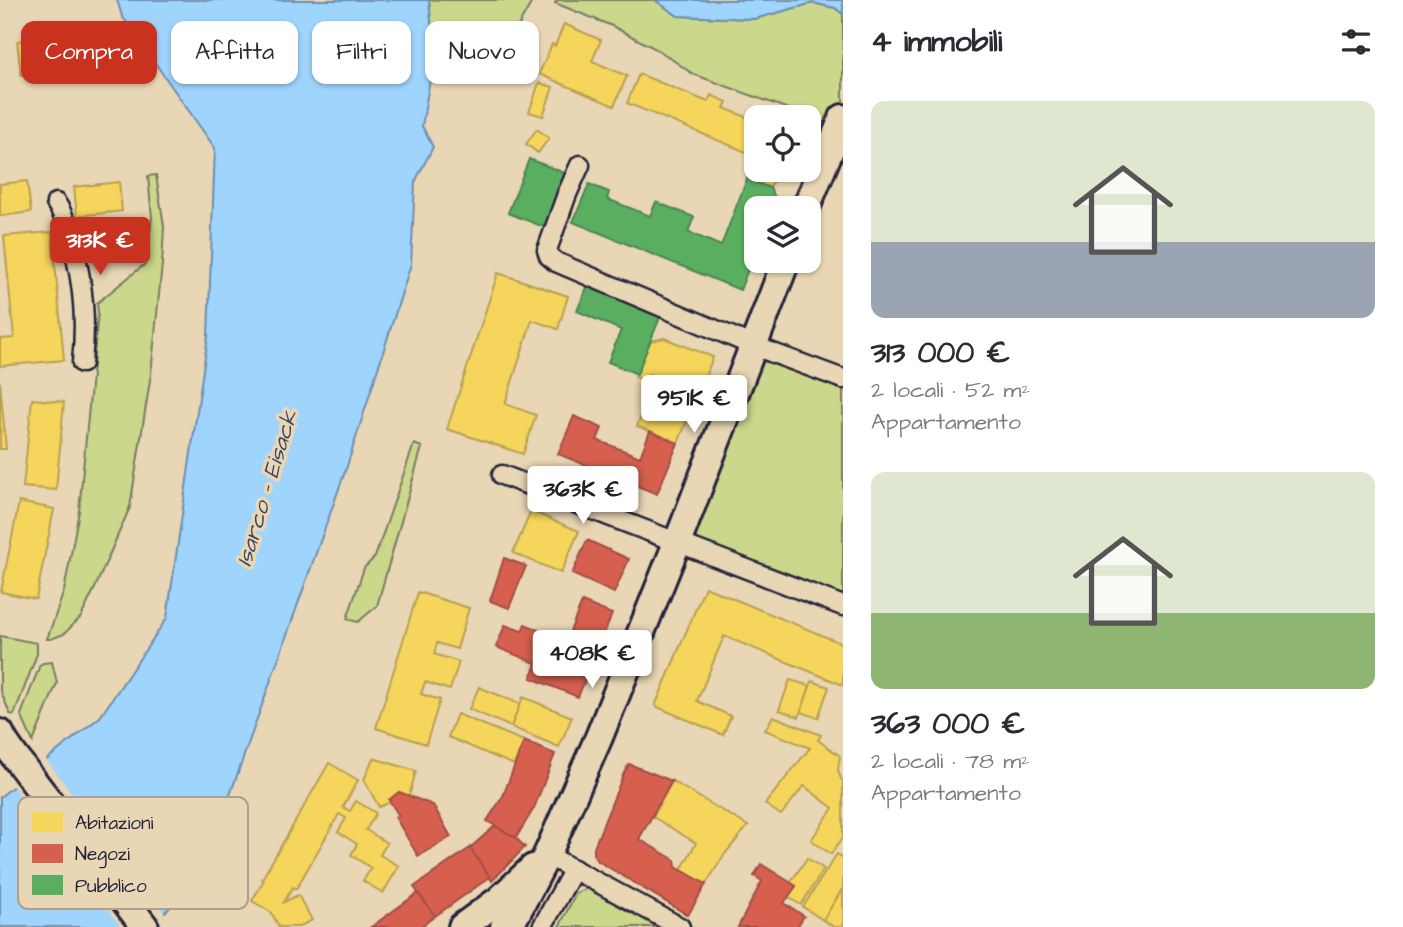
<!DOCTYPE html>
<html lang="it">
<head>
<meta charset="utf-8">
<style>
  body { margin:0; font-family:"Architects Daughter",sans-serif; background:#f7f7f7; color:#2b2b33; height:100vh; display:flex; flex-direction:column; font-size:26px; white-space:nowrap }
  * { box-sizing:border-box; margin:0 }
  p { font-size:23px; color:#7c7c81 }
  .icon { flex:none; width:38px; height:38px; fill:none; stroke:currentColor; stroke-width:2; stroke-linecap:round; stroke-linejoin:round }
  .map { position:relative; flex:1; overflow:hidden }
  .side { display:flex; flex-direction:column; background:#fff; width:560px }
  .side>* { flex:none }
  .top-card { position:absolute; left:21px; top:21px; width:665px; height:63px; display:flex; gap:14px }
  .fabs { position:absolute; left:744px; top:105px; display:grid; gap:14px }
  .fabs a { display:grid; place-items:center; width:77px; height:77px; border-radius:14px; background:#fff; box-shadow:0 2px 5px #0004; font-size:35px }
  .price { position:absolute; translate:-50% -60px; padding:0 16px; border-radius:7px; background:#fff; color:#222; font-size:23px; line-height:46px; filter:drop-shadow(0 2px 4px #0008) }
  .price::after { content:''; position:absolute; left:50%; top:42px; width:21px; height:16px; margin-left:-10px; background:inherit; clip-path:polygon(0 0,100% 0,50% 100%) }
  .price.selected { background:#c8321e; color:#fff }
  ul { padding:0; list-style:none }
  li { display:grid; align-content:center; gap:14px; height:371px; padding:0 28px }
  li span { display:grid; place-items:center; height:217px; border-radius:14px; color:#555 }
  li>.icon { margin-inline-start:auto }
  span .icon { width:126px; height:126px; fill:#fffc; stroke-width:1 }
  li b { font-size:30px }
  h2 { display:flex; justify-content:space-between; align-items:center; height:84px; padding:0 28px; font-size:30px }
  .pill { padding:0 24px; border-radius:14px; background:#fff; box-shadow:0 2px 5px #0004; font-size:24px; line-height:63px }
  .pill.selected { background:#c8321e; color:#fff }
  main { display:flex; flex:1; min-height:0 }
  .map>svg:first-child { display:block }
</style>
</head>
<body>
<main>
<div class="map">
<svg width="843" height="927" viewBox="0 0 843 927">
  <rect width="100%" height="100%" fill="#e9d6b4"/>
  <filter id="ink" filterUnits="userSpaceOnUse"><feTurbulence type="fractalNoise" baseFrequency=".0143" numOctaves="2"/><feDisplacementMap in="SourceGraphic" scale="14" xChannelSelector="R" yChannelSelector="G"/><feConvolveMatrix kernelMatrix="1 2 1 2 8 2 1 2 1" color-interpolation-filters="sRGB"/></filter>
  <g filter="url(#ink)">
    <g fill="#cbd78a" stroke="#767c62" stroke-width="2">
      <path d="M429,0h104l-32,56h-67z"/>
      <path d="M557,0h98l23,16 76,3 59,-16 22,5 8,6v115l-150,-55 -33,-23 -48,-25 -57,-23z"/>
      <path d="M156,175l8,51 -2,38 -11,110 -21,133 -35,81 -14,29 -17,17 -13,5h-4l17,-48 15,-80 19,-199 -1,-9 48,-39 7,-46 -4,-42z"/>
      <path d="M754,346l89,33v215l-4,11 -162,-64z"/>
      <path d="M414,444l8,3 -45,159 -19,16 -11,-3 17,-51 11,-11z"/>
      <path d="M0,636l37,7v11l-23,61 -4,-1 -10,-25z"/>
      <path d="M52,662l5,21 -24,59 -12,-27 19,-50 3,-2z"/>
      <path d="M590,887l71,40h-102l17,-34z"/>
    </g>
    <g fill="#9fd4fd" stroke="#6d8daf" stroke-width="2">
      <path d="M117,0h312l5,56 -12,70 11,21 -18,35 -4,82 -64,202 -122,343 -45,90 -33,28h-147v-130l100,-80 67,-99 41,-282 7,-188 -93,-132z"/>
      <path d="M655,0h188v14l-8,-6 -22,-5 -59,16 -76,-3z"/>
    </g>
    <path fill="#e9d6b4" d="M44,757l122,158 -13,12h-32l-110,-143z"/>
    <g fill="#f6d55c" stroke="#b69f52" stroke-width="2">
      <path d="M564,24l37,16 -9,21 35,15 -13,30 -75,-32 13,-30 3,2z"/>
      <path d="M57,36l4,34 -40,5 -4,-34z"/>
      <path d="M639,74l69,28 3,-7 16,7 -3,6 32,13v35l-129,-53z"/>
      <path d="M539,83l14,4 -10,29 -14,-4z"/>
      <path d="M537,129l12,9 -11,15 -12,-9z"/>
      <path d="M756,156v14h22l-8,18 -23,-9z"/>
      <path d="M27,181l4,31 -31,4v-32z"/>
      <path d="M119,182l3,29 -45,5 -3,-29z"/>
      <path d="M52,232l12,128 -64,6v-27l14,-1 -10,-102z"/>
      <path d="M498,273l70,23 -10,33 -26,-9 -27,84 31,11 -13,39 -76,-25z"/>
      <path d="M664,338l49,19 -21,52 -40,-17 6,-14 -9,-4 -3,7 -11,-4 15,-36z"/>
      <path d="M0,382l6,67h-6z"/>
      <path d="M652,392l40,17 -14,34 -41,-17z"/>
      <path d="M32,399l32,3 -8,88 -33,-3z"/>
      <path d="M19,502l35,7 -18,90 -35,-7z"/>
      <path d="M531,511l48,20 -18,42 -48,-20z"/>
      <path d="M705,587l138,57v41l-119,-49 -27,65 34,15 -8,19 -68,-29z"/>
      <path d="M418,592l51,16 -12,41 -20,-6 -3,11 25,8 -9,28 -25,-8 -4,12 19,6 -14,44 -50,-16z"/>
      <path d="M790,680l20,6 -11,31 -20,-7z"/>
      <path d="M812,681l17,6 -11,31 -17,-6z"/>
      <path d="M479,687l41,17 -9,23 -42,-18z"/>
      <path d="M523,697l49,20 -13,30 -48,-20z"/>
      <path d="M457,714l67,27 -10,24 -66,-28z"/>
      <path d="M773,716l48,19 -3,5 22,16 -2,14 3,9 2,2v56l-12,17 -20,-14 22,-32 -29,-22 -23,29 -16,-11 45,-56 -45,-18z"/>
      <path d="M373,758l43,13 -7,25 -10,-4 -10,8 2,2 -12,5 -15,-27z"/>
      <path d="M329,763l29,17 -15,27 7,4 6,-10 20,12 -10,17 21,13 -7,12 19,11 -16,27 -20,-12 8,-13 -20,-13 6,-11 -19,-12 8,-14 -7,-4 -43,75 -3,-2 -9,15 14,-7 14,25 -13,7h-20l-8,-15 -19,-11 12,-21 -2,-1z"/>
      <path d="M672,781l76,45 -24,29 -18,29 -25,-14 15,-27 -43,-26z"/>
      <path d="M837,854l6,4v30l-20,32 -20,-13z"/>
      <path d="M807,858l17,11 -23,36 -13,-8 8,-11 -6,-3z"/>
      <path d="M843,888v39h-9l-11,-7z"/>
    </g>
    <g fill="#d6604d" stroke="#a04d48" stroke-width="2">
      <path d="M574,416l28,12 -5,12 43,17 10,-26 28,12 -21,51 -99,-40z"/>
      <path d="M587,540l42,19 -15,34 -42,-19z"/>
      <path d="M504,558l22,8 -17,42 -19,-7z"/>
      <path d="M582,602l30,12 -34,83 -47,-19 5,-15 -40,-16 9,-22 17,6 3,-7 41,17z"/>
      <path d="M524,741l31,13 -21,54 -18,30 -29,-17 16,-25z"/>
      <path d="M629,764l43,17 -33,58 36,21 1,7 30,17 -18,31 -90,-54 -4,-6v-8l30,-74z"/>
      <path d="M399,792l34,13 18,32 -33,19 -23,-39 4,-1 -10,-16z"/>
      <path d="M495,826l21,12 9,9 -33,34 -22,-33z"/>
      <path d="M470,848l20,29 -55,39 -21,-29z"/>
      <path d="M761,864l35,22 -12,17 20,13 -7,11h-59l24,-46 -8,-5z"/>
      <path d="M418,893l17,23 -15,11h-49z"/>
    </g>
    <g fill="#5aae61" stroke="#498456" stroke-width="2">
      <path d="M529,159l41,16 -21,54 -41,-16z"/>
      <path d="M747,179l23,9 6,11 -3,9h-17v41l-16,41 -167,-68 16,-38 20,8 -2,7 43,17 6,-14 38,15 -6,15 33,14z"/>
      <path d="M590,280l73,30 -26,64 -29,-12 13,-32 -44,-19z"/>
    </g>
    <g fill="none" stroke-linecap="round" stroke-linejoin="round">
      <defs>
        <g id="street">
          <path d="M580,165l-13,29 -20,56 2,6 7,6 198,84 89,33"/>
          <path d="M56,203c9,13 14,30 18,46 10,40 12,74 8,114"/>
          <path d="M502,475l341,131"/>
          <path d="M547,855l133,72"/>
          <path d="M542,927l32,-58"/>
        </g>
        <g id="secondary">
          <path d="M806,208l37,-90"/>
          <path d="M0,733l4,8 11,16 130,170"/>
          <path d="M462,927l37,-27 34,-32"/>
          <path d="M504,927l11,-11 32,-61 52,-118 84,-209 103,-267"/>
        </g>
      </defs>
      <use href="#street" stroke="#22223b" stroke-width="23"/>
      <use href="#secondary" stroke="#22223b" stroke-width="32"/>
      <use href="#street" stroke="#e9d6b4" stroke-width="18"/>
      <use href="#secondary" stroke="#e9d6b4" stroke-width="26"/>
    </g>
  </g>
  <g text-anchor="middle" stroke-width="7" stroke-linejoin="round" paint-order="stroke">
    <g font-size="23" font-style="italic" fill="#3b4662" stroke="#e9d6b4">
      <text transform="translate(266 488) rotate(-73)" y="8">Isarco - Eisack</text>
    </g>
  </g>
  <rect x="18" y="797" width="230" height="112" rx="10" fill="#e9d6b4" stroke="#ada090" stroke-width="2"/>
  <rect x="32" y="812" width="31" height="20" fill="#f6d55c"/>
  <rect x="32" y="844" width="31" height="19" fill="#d6604d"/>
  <rect x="32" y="875" width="31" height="20" fill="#5aae61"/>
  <g font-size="19" fill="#22223b">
    <text x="75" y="829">Abitazioni</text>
    <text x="75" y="860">Negozi</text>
    <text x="75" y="892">Pubblico</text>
  </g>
</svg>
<div class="fabs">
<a><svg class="icon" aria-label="locate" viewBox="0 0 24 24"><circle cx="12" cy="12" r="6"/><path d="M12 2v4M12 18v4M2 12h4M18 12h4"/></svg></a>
<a><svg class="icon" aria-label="layers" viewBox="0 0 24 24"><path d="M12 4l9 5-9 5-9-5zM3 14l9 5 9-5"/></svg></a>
</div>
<b class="price selected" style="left:100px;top:277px">313K €</b>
<b class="price" style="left:694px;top:435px">951K €</b>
<b class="price" style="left:583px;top:526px">363K €</b>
<b class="price" style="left:592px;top:690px">408K €</b>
<div class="top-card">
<a class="pill selected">Compra</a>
<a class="pill">Affitta</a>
<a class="pill">Filtri</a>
<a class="pill">Nuovo</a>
</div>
</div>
<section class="side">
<h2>4 immobili<svg class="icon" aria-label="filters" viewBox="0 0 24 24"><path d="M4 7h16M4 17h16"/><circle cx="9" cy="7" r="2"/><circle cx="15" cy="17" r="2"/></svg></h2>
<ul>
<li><span style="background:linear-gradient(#dfe7d0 65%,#9aa5b1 0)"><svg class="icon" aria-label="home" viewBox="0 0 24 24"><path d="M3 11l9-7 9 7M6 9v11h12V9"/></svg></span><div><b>313 000 €</b><p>2 locali · 52 m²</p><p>Appartamento</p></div></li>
<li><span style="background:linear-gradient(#dfe7d0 65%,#8fb573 0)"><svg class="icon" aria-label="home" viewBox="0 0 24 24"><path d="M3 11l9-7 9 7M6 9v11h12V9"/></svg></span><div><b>363 000 €</b><p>2 locali · 78 m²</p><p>Appartamento</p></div></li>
</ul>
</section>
</main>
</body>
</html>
